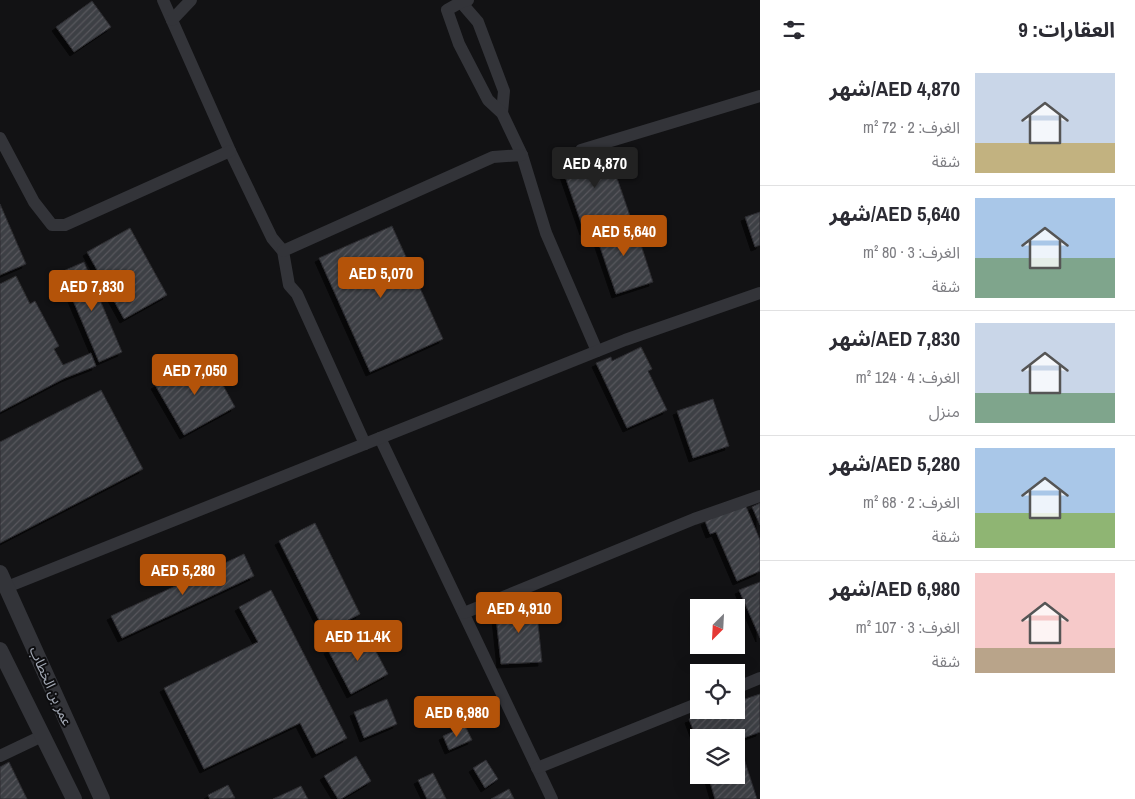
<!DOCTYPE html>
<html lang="ar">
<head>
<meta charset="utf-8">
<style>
  body { margin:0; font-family:"Archivo Narrow","Noto Sans Arabic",sans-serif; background:#f2f2f3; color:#2b2b33; direction:rtl; height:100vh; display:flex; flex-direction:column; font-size:19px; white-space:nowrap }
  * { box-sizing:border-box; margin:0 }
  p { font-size:16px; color:#7c7c81 }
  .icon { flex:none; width:28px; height:28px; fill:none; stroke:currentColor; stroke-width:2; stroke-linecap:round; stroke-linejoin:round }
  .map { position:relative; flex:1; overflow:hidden; direction:ltr }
  .drawer { display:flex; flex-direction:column; background:#fff; width:375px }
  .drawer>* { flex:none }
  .needle { width:32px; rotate:204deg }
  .buttons { position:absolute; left:690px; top:599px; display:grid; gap:10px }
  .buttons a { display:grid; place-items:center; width:55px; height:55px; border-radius:0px; background:#fff; box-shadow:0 5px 20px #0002; font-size:25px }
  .price { position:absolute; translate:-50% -42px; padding:0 11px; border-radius:5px; background:#b45309; color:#fff; font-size:16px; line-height:32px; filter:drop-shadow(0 1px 2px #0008) }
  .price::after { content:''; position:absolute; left:50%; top:30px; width:15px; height:11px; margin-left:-8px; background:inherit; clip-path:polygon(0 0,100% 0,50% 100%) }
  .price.current { background:#222; color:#fff }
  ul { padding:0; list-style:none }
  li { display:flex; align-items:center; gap:15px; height:125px; padding:0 20px }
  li+li { border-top:1px solid #e1e1e2 }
  li span { display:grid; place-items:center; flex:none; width:140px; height:100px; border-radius:0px; color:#555 }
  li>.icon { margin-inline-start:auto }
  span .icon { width:60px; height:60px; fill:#fffc; stroke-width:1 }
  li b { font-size:21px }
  h2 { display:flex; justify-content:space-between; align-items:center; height:60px; padding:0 20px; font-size:21px }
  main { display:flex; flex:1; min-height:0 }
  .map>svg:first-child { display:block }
</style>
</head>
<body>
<main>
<section class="drawer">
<h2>العقارات: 9<svg class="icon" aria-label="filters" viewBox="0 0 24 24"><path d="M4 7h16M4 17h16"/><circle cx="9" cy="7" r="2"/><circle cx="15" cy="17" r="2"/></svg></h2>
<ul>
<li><span style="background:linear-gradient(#c9d6e8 70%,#c2b280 0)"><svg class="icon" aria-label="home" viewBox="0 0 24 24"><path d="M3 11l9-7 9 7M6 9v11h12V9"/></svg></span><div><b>AED 4,870/شهر</b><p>الغرف: 2 · 72 m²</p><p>شقة</p></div></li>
<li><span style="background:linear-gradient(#a9c7e8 60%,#7fa58c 0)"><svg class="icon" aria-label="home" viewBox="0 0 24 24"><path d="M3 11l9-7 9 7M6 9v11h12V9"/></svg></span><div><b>AED 5,640/شهر</b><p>الغرف: 3 · 80 m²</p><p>شقة</p></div></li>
<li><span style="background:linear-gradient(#c9d6e8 70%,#7fa58c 0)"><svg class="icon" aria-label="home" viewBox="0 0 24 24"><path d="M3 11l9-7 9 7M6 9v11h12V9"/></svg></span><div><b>AED 7,830/شهر</b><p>الغرف: 4 · 124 m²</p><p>منزل</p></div></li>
<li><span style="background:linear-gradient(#a9c7e8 65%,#8fb573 0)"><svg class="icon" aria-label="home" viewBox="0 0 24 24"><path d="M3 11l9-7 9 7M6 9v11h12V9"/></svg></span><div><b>AED 5,280/شهر</b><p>الغرف: 2 · 68 m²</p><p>شقة</p></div></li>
<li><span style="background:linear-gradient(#f6c9c9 75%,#b9a48a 0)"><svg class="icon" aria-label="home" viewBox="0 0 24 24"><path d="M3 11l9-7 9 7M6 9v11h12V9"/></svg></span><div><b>AED 6,980/شهر</b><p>الغرف: 3 · 107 m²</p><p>شقة</p></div></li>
</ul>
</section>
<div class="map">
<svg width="760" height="799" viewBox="0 0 760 799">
  <defs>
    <pattern id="building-hatch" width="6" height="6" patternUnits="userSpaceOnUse" patternTransform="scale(1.25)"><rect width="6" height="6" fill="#3e3f44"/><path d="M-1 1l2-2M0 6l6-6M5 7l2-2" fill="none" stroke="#57585d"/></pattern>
    <filter id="shadow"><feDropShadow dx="-4" dy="4" stdDeviation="0" flood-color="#0009"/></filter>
  </defs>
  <rect width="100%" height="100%" fill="#121214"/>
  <g fill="url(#building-hatch)" stroke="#2c2c30" filter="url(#shadow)">
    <path d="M92,1l19,26 -37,25 -18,-25z"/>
    <path d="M606,146l24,70 -46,15 -24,-69z"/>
    <path d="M0,204l26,60 -26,11z"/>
    <path d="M760,212v33l-5,2 -10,-30z"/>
    <path d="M633,220l20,62 -37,12 -21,-62z"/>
    <path d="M392,226l51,113 -73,33 -51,-114z"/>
    <path d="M130,228l37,67 -43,24 -37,-67z"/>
    <path d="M84,262l38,90 -23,10 -38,-90z"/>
    <path d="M16,276l14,28 5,-3 24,45 -5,3 9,16 28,-12 5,13 -31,12 -65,34v-128z"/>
    <path d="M641,347l11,22 -4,2 19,39 -40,18 -31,-65 15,-6 1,4z"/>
    <path d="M207,356l28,51 -51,28 -29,-50z"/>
    <path d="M101,390l42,79 -143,74v-101z"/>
    <path d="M713,399l16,47 -36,12 -16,-47z"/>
    <path d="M760,503v22l-8,-18z"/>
    <path d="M745,504l15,36v31l-23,10 -21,-49 -6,2 -5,-13z"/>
    <path d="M315,523l45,91 -35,18 -46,-91z"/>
    <path d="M244,554l10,22 -132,62 -11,-22z"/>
    <path d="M760,582v56l-21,-48z"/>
    <path d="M271,590l76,148 -31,16 -16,-31 -96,46 -40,-81 94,-46 -19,-35z"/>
    <path d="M536,604l6,58 -41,2 -6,-57z"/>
    <path d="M365,631l23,43 -37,20 -23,-44z"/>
    <path d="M760,694v38l-22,8 19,59h-42l-7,-24h28v-37h-37v8l-10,-27 26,-9h21v-8z"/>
    <path d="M387,699l10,25 -33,14 -10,-26z"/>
    <path d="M465,726l7,14 -23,10 -6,-14z"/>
    <path d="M356,756l15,25 -30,18h-3l-14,-23z"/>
    <path d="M486,760l12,19 -13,9 -12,-20z"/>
    <path d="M9,762l18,37h-27v-32z"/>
    <path d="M433,773l13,26h-19l-9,-19z"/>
    <path d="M228,785l7,13 -25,1 -2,-4z"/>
    <path d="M301,786l7,13h-35z"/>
    <path d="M509,789l5,10h-23z"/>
  </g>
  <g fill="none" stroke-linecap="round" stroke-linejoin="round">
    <g stroke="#333439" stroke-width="12">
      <path d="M163,0l67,151 42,87 11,13 6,34 8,9 68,150"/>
      <path d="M459,0l19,22 26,69 -2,22"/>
      <path d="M468,0l-7,2 -14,8 12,34 29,56 14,13 20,42 24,78 51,118"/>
      <path d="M172,20l19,-20"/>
      <path d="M0,138l34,64 18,23h13l165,-74"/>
      <path d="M581,150l179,-54"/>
      <path d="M283,251l210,-94 29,-2"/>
      <path d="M380,438l172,361"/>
      <path d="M7,587l618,-247 135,-47"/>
      <path d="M464,613l230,-94 66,-23"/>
      <path d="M736,688l24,-10"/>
      <path d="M0,756l42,-20"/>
      <path d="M537,768l162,-65"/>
    </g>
    <g stroke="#333439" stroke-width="16">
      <path d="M0,573l102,226"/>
      <path d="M0,650l74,149"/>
    </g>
  </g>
  <g text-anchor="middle" stroke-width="4" stroke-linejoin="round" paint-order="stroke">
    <g font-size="14" fill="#a3a9b5" stroke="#0d0d0f">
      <text transform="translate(51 686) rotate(66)" y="5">عمر بن الخطاب</text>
    </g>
  </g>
</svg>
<div class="buttons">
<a><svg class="needle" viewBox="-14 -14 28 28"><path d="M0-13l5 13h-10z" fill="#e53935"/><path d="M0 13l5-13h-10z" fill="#7c7c81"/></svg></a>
<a><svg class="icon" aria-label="locate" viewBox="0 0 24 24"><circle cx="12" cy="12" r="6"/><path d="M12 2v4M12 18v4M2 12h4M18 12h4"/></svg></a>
<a><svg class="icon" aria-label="layers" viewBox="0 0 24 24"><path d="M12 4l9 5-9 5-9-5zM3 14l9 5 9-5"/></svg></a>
</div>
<b class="price current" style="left:595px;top:189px">AED 4,870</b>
<b class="price" style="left:624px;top:257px">AED 5,640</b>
<b class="price" style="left:381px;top:299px">AED 5,070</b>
<b class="price" style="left:92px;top:312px">AED 7,830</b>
<b class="price" style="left:195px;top:396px">AED 7,050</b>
<b class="price" style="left:183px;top:596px">AED 5,280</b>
<b class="price" style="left:519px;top:634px">AED 4,910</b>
<b class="price" style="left:358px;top:662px">AED 11.4K</b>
<b class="price" style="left:457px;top:738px">AED 6,980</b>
</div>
</main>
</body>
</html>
